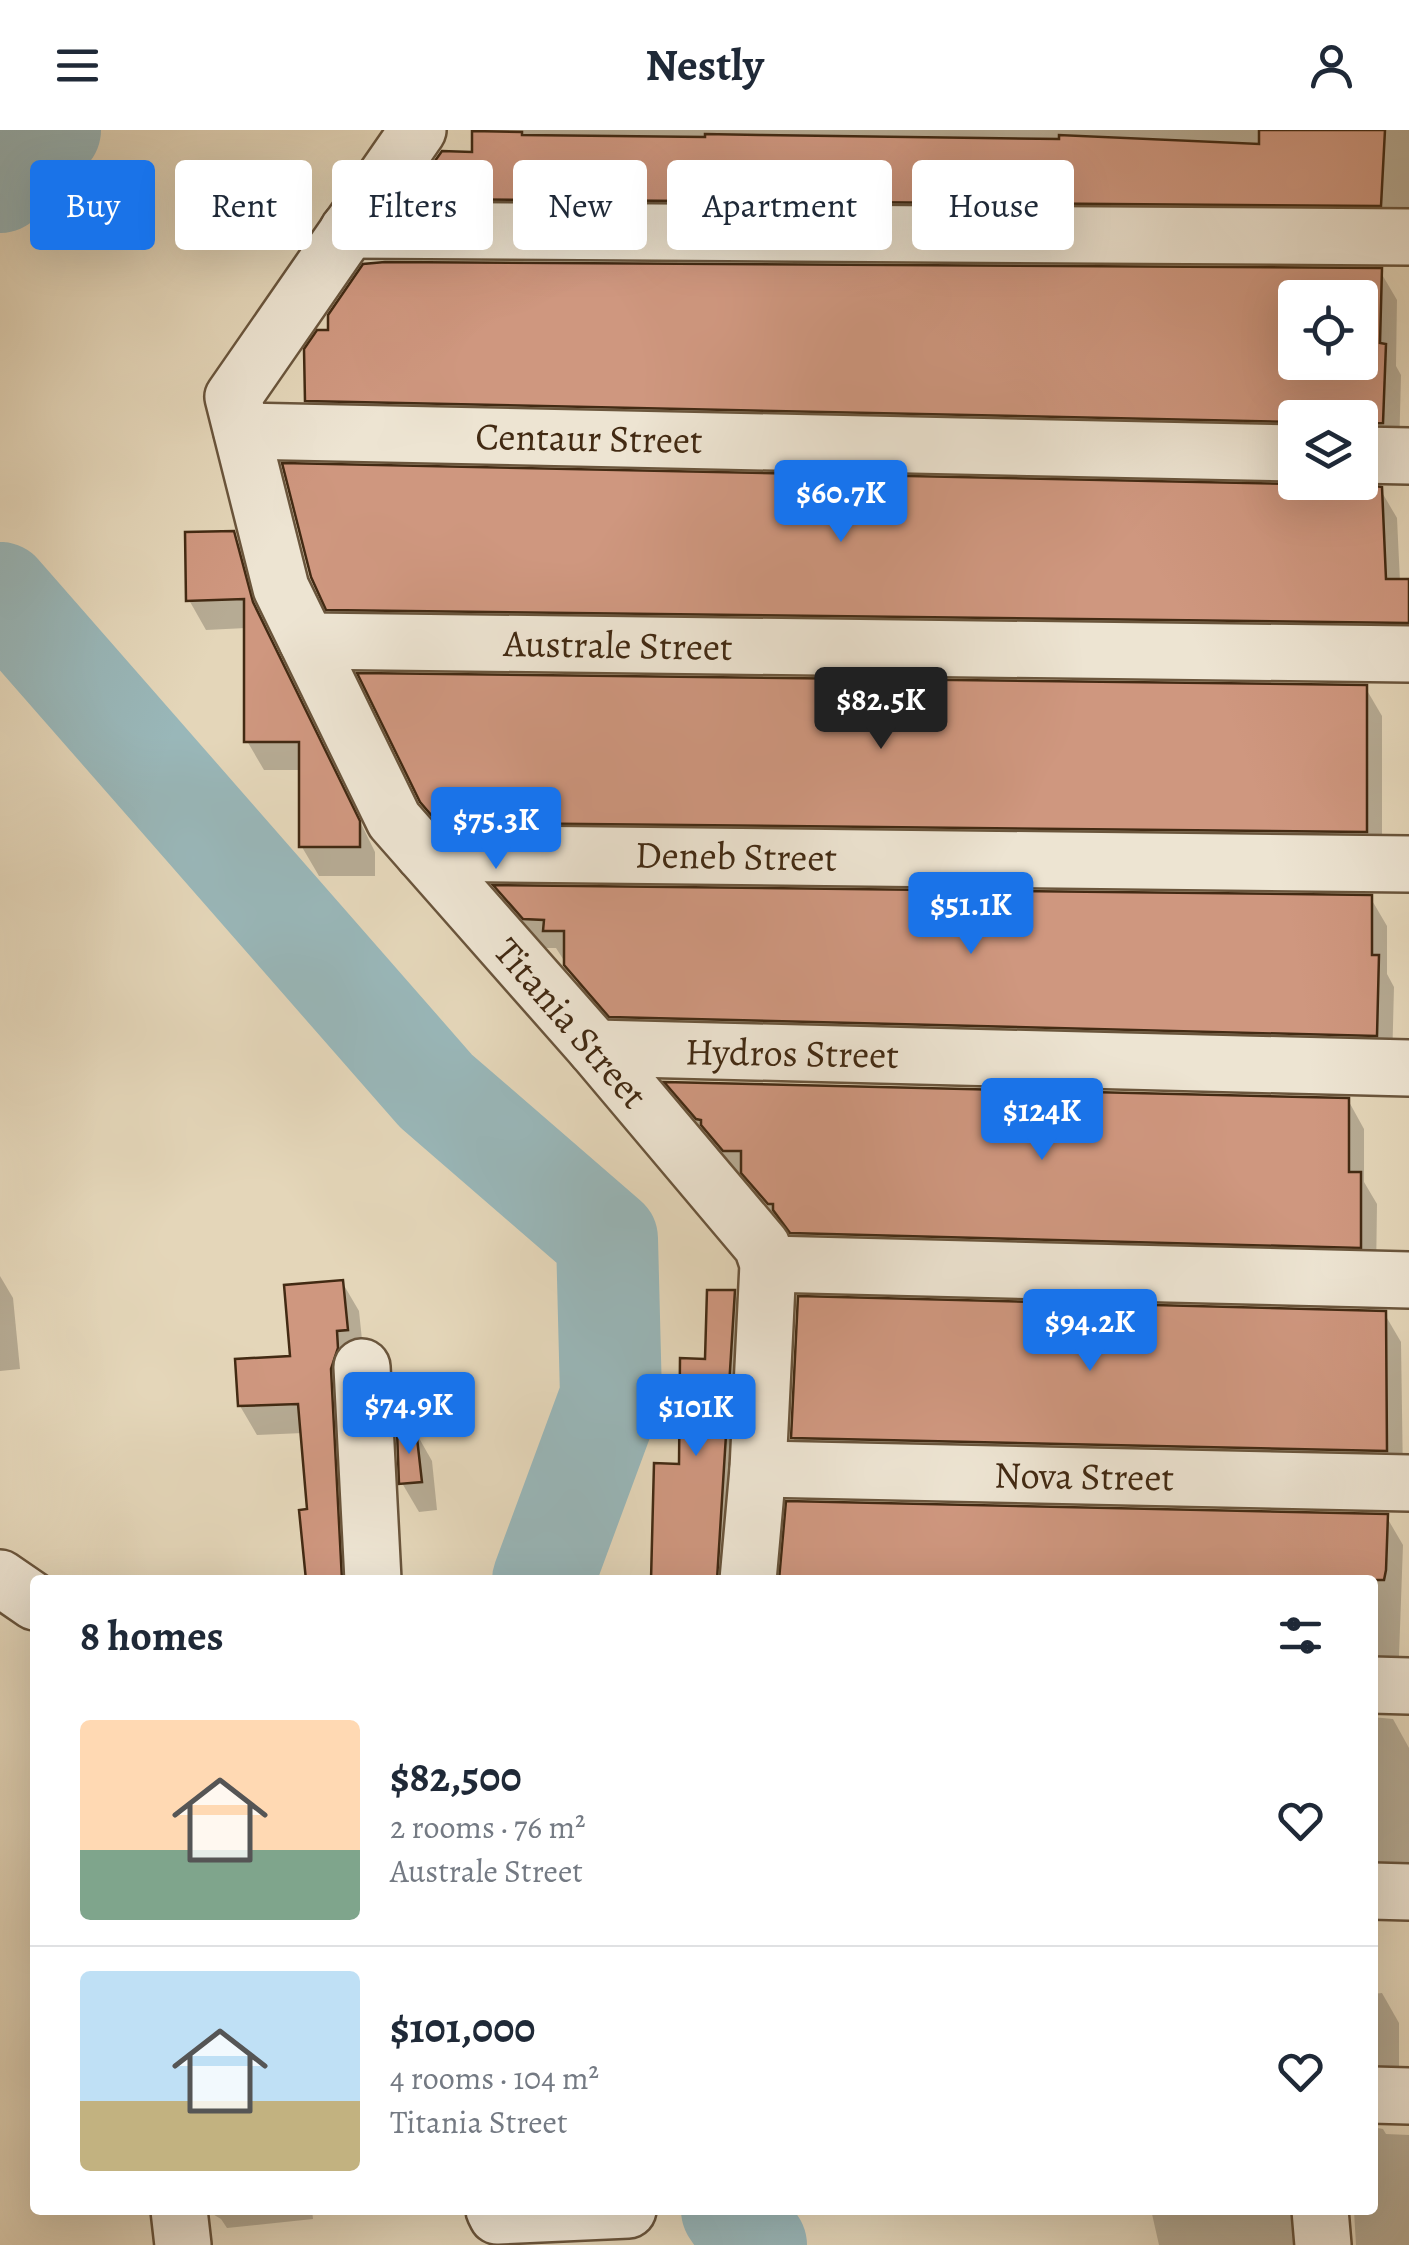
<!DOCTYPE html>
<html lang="en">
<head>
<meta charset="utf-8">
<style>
  body { margin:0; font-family:Alegreya,serif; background:#f2f2f3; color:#1f2937; height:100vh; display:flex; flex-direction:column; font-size:38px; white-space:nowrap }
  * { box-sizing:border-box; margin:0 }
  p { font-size:32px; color:#747a83 }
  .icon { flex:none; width:55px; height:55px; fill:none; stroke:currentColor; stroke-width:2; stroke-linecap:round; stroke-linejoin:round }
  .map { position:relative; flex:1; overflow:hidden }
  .sheet { position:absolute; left:30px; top:1445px; width:1348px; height:640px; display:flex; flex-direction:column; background:#fff; border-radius:10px; box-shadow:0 10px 40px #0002 }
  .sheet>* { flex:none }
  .hud { position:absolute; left:30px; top:30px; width:1350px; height:90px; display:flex; gap:20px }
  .controls { position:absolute; left:1278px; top:150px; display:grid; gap:20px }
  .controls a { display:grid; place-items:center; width:100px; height:100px; border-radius:10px; background:#fff; box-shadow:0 10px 40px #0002; font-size:50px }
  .price { position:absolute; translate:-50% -85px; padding:0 22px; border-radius:10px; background:#1a73e8; color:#fff; font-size:32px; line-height:65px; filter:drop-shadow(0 2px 5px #0008) }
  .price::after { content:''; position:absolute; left:50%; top:60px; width:30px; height:22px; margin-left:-15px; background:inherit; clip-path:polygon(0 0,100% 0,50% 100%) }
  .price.selected { background:#222; color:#fff }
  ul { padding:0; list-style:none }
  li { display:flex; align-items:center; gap:30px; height:250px; padding:0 50px }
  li+li { border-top:2px solid #e0e1e3 }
  li span { display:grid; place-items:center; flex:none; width:280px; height:200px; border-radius:10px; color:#555 }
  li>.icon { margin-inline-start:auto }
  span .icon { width:120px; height:120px; fill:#fffc; stroke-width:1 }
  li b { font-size:42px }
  h2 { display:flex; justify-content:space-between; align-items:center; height:120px; padding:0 50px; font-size:42px }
  .chip { padding:0 35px; border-radius:10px; background:#fff; box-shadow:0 10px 40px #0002; font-size:35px; line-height:90px }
  .chip.selected { background:#1a73e8; color:#fff }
  header { display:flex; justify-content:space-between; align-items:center; height:130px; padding:0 50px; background:#fff; font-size:45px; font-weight:600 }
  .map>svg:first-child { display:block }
</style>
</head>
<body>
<header><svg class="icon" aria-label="menu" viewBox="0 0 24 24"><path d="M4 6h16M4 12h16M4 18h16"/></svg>Nestly<svg class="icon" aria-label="person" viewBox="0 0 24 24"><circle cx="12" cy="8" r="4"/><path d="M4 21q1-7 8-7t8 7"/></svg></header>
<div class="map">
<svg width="1409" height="2115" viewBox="0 0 1409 2115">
  <rect width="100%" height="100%" fill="#e4d6b9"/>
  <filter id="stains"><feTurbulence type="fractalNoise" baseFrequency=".002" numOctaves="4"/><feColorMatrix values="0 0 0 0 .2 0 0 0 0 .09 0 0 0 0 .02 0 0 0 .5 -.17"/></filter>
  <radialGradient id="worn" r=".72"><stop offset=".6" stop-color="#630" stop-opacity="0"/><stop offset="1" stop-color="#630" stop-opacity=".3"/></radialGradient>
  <g fill="#0003" fill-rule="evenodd">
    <path d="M475,0h934v89l-970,9 -16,-29 52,-45z"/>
    <path d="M1380,141l17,29 -1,66 5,9 -2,77 -39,6v-40h-65v32l-971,-20 -17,-30zM1295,168h65v64h-65z"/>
    <path d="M1311,352h34l35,7 17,29 3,64h9v69l-1063,-13 -17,-29z"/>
    <path d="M233,404l17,29 18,71 107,218v24h-56l-17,-29 -1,-77h-37l-17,-29 -1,-113 -40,2 -17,-30z"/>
    <path d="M1365,557l17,29v145l-942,-29 -18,-31z"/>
    <path d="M497,758l873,9 17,29v48l7,13 -2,77 -764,-18 -44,-51 -18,-36h-3l-7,-11h-14l-29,-33z"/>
    <path d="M669,954l679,16 16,29v53l13,22 -1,72 -583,-36 -32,-38 -13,-23h-6l-58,-68z"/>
    <path d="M0,1146l13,22 7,71 -20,2z"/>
    <path d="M342,1152l17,29 5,48 -8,221h-48l2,-68 -7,-79 -46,2 -17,-29 52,-48z"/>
    <path d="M734,1163l17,29 -16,258h-83l55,-219z"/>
    <path d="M1384,1183l17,29 2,138 -593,-13 -17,-29z"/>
    <path d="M415,1301l17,30 5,49 -18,2 -17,-29z"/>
    <path d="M1386,1386l17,29 -5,138 -26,4v-107h-590z"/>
    <path d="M1372,1587l21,2 16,29v132l-37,1z"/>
    <path d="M1382,1863l17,30v70l-27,5v-104z"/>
    <path d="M1372,1997l11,2 3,5 23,1v110h-53l-2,-34 -6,-1h24z"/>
    <path d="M206,2080h106l1,9 -86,9 -6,-9z"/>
    <path d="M1115,2080h213l-24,35h-145l-7,-31 -35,-1z"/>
  </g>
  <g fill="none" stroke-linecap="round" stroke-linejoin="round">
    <g stroke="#99b7b9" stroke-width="102">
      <path d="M0,52l50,-52"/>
      <path d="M0,463l436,498 171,148 4,157 -68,184"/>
      <path d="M732,2080l24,35"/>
    </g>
  </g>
  <g fill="#cf977f" stroke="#422a13" stroke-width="2.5" fill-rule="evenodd">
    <path d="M1259,0h126l-4,76 -961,-7v-17l22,-31 30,1v-21l50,1v3l183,2v-3l55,1 299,4v-4l200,9z"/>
    <path d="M385,132l997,6 -2,75 6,1 -3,79 -23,1v-6h-65v4l-990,-21 -1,-52 13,-19h11v-15l35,-51zM1295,168h65v64h-65z"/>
    <path d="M282,333l1012,21 52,-2 36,5 4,92h23v44l-1083,-13 -15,-33z"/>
    <path d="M234,401l19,71 107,219v26h-61v-105h-55v-143l-58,2 -1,-69z"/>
    <path d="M357,543l1010,12v147l-875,-9v-7h-60l-12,-14z"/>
    <path d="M493,755l879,10v60h7l-2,81 -768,-19 -45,-52v-34h-21l1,-11 -21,-1z"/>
    <path d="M664,952l685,16v74h12v76l-571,-15 -17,-23v-6h-5l-27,-31v-22h-18l-22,-26v-5l-5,-1z"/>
    <path d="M343,1150l5,50 -11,1 1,17 -7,21 11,211h-36l-7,-70 8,-1 -9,-105 -60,2 -3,-47 55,-3 -6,-71z"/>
    <path d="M707,1160h28l-18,290h-66l3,-117 25,1 1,-106 25,1z"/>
    <path d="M798,1166l588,15 1,140 -596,-13z"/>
    <path d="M416,1299l6,53 -23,2 -2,-53z"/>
    <path d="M786,1371l602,13 -2,56 -2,10h-605z"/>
  </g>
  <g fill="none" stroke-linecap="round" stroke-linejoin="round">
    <defs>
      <g id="street">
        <path d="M418,0l-185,267 48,191 113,232 201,228 167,198 6,18 -10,205 -10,111"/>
        <path d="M348,100l1061,7"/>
        <path d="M242,301l1053,22"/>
        <path d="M1360,325l49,1"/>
        <path d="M307,511l1102,13"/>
        <path d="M423,723l986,11"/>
        <path d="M595,918l814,20"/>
        <path d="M768,1134l641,16"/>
        <path d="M362,1237l11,213"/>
        <path d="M758,1339l651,14"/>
        <path d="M0,1448l35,24"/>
        <path d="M1372,1555l37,1"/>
        <path d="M1372,1761l37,1"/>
        <path d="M1372,1965l37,1"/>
        <path d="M179,2080l4,35"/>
        <path d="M494,2080l3,6 131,-6"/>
        <path d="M1320,2080l3,35"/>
      </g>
    </defs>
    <use href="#street" stroke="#6a553c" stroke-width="60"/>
    <use href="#street" stroke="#ede4d2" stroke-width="55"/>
  </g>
  <g text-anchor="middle" stroke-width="8" stroke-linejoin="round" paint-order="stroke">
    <g font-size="38" fill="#422a13" stroke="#ede4d2">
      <text transform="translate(589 308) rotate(1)" y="13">Centaur Street</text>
      <text transform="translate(618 515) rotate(1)" y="13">Australe Street</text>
      <text transform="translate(736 726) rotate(1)" y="13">Deneb Street</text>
      <text transform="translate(571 893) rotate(49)" y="13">Titania Street</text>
      <text transform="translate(792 923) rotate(1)" y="13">Hydros Street</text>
      <text transform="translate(1084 1346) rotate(1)" y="13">Nova Street</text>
    </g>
  </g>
  <rect width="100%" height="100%" filter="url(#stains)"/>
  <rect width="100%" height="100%" fill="url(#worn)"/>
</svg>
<div class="controls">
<a><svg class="icon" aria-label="locate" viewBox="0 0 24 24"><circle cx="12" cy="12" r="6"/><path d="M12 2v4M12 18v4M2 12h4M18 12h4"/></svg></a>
<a><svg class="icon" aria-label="layers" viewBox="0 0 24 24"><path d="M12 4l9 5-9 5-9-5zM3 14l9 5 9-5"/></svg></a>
</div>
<b class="price" style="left:841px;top:415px">$60.7K</b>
<b class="price selected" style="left:881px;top:622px">$82.5K</b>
<b class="price" style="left:496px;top:742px">$75.3K</b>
<b class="price" style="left:971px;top:827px">$51.1K</b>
<b class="price" style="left:1042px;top:1033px">$124K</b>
<b class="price" style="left:1090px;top:1244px">$94.2K</b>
<b class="price" style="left:409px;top:1327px">$74.9K</b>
<b class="price" style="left:696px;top:1329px">$101K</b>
<div class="hud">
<a class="chip selected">Buy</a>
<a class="chip">Rent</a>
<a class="chip">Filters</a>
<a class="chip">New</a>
<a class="chip">Apartment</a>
<a class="chip">House</a>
</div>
<section class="sheet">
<h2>8 homes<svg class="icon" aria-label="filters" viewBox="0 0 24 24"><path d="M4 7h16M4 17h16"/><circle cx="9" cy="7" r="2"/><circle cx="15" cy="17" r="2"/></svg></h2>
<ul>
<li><span style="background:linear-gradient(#ffd9b3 65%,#7fa58c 0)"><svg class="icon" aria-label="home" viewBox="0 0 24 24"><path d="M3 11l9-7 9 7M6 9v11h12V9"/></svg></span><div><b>$82,500</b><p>2 rooms · 76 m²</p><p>Australe Street</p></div><svg class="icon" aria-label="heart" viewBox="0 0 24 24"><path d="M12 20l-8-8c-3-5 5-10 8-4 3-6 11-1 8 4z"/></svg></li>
<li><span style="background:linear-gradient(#bfe0f5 65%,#c2b280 0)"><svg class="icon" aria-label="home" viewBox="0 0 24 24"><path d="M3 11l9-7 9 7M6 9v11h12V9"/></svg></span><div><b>$101,000</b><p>4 rooms · 104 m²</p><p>Titania Street</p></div><svg class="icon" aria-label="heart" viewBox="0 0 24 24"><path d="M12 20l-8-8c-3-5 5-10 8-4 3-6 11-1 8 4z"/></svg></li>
</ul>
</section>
</div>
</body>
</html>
